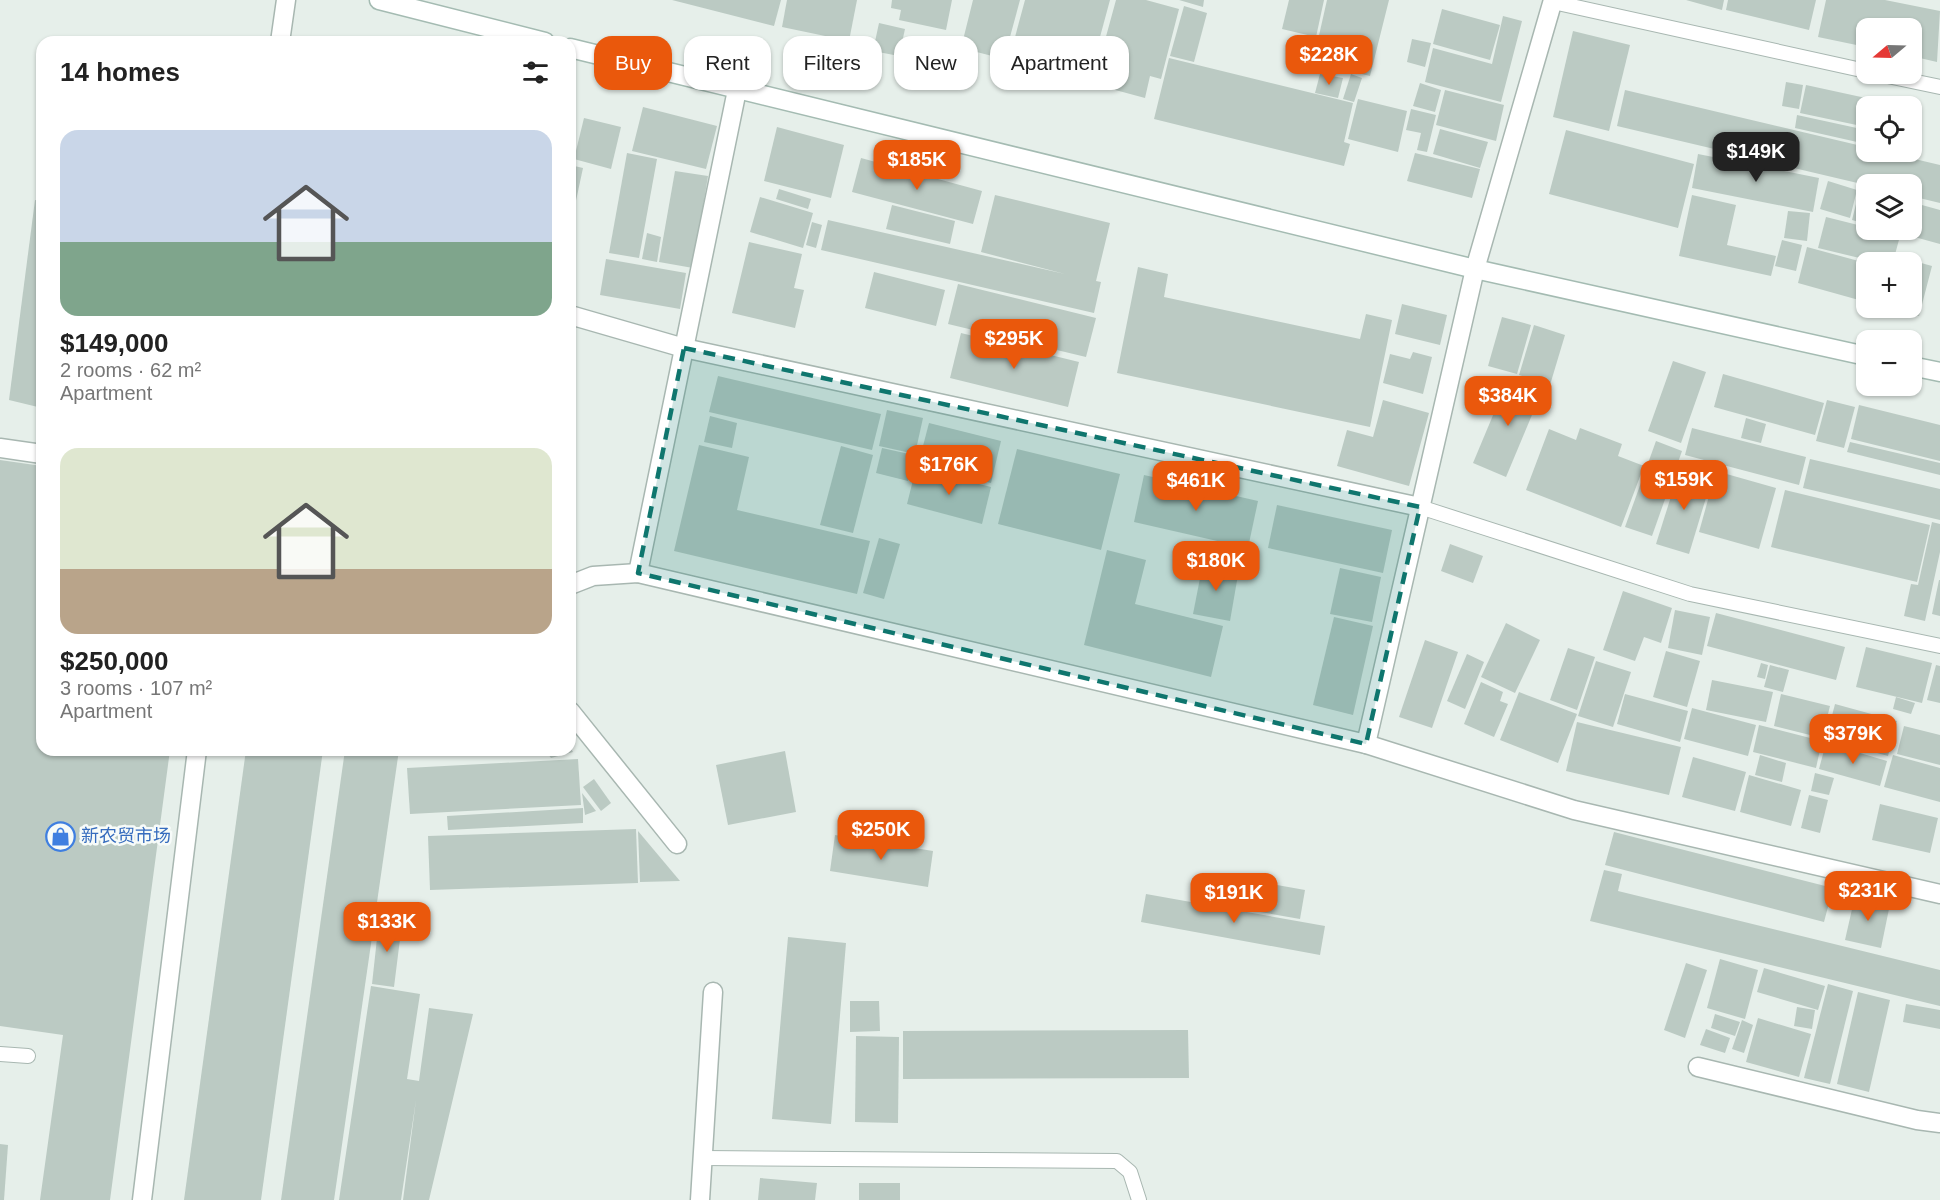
<!DOCTYPE html>
<html lang="en">
<head>
<meta charset="utf-8">
<style>
  body { margin:0; font-family:Helvetica,"Noto Sans SC",sans-serif; background:#f2f2f2; color:#222; height:100vh; display:flex; flex-direction:column; font-size:22px; white-space:nowrap }
  * { box-sizing:border-box; margin:0 }
  p { font-size:20px; color:#767676 }
  .icon { flex:none; width:33px; height:33px; fill:none; stroke:currentColor; stroke-width:2; stroke-linecap:round; stroke-linejoin:round }
  .map { position:relative; flex:1; overflow:hidden }
  .details { position:absolute; left:36px; top:36px; width:540px; height:720px; display:flex; flex-direction:column; background:#fff; border-radius:18px; box-shadow:0 2px 4px #0004 }
  .details>* { flex:none }
  .top-card { position:absolute; left:594px; top:36px; width:570px; height:54px; display:flex; gap:12px }
  .needle { width:39px; rotate:251deg }
  .buttons { position:absolute; left:1856px; top:18px; display:grid; gap:12px }
  .buttons a { display:grid; place-items:center; width:66px; height:66px; border-radius:12px; background:#fff; box-shadow:0 2px 4px #0004; font-size:30px }
  .price { position:absolute; translate:-50% -51px; padding:0 14px; border-radius:12px; background:#ea580c; color:#fff; font-size:20px; line-height:39px; filter:drop-shadow(0 2px 3px #0008) }
  .price::after { content:''; position:absolute; left:50%; top:36px; width:18px; height:14px; margin-left:-9px; background:inherit; clip-path:polygon(0 0,100% 0,50% 100%) }
  .price.selected { background:#222; color:#fff }
  ul { padding:0; list-style:none }
  li { display:grid; align-content:center; gap:12px; height:318px; padding:0 24px }
  li span { display:grid; place-items:center; height:186px; border-radius:18px; color:#555 }
  li>.icon { margin-inline-start:auto }
  span .icon { width:108px; height:108px; fill:#fffc; stroke-width:1 }
  li b { font-size:26px }
  h2 { display:flex; justify-content:space-between; align-items:center; height:72px; padding:0 24px; font-size:26px }
  .pill { padding:0 21px; border-radius:18px; background:#fff; box-shadow:0 2px 4px #0004; font-size:21px; line-height:54px }
  .pill.selected { background:#ea580c; color:#fff }
  .map>svg:first-child { display:block }
</style>
</head>
<body>
<div class="map">
<svg width="1940" height="1200" viewBox="0 0 1940 1200">
  <rect width="100%" height="100%" fill="#e6efea"/>
  <g fill="#bbcac3">
    <path d="M672,0h109l-7,26z"/>
    <path d="M787,0h70l-8,41 -67,-14z"/>
    <path d="M892,0h60l-6,30 -47,-10 2,-10 -10,-2z"/>
    <path d="M973,0h47l-16,59 -43,-11z"/>
    <path d="M1025,0h85l-23,85 -79,-22z"/>
    <path d="M1116,0h30l33,9 -18,70 -11,-3 -5,22 -52,-14z"/>
    <path d="M1179,0h25l-1,7z"/>
    <path d="M1289,0h35l-8,37 -34,-8z"/>
    <path d="M1327,0h62l-19,76 -57,-14z"/>
    <path d="M1686,0h38l-2,10z"/>
    <path d="M1728,0h88l-7,30 -83,-20z"/>
    <path d="M1826,0h59l55,11 -3,51 -26,-6v-28h-45v19l-48,-10z"/>
    <path d="M1184,6l23,7 -13,49 -24,-6z"/>
    <path d="M1442,9l58,16 -10,35 -57,-16z"/>
    <path d="M1503,16l19,5 -21,81 -76,-20 8,-34 59,16z"/>
    <path d="M879,23l26,6 -6,27 -26,-5z"/>
    <path d="M1573,31l57,14 -21,86 -56,-14z"/>
    <path d="M1412,39l19,4 -6,24 -18,-5z"/>
    <path d="M1169,58l184,45 -9,39 6,2 -6,22 -190,-47z"/>
    <path d="M1320,74l23,4 -5,20 -23,-5z"/>
    <path d="M1351,74l11,4 -8,24 -11,-3z"/>
    <path d="M1786,82l17,3 -4,24 -17,-3z"/>
    <path d="M1420,83l21,7 -6,22 -22,-6z"/>
    <path d="M1806,85l69,15 -2,6h-7v21l-66,-14z"/>
    <path d="M1445,90l59,15 -8,36 -60,-16z"/>
    <path d="M1625,90l241,57v5h19l55,13v38l-29,-7v-12l-45,1 -249,-59z"/>
    <path d="M1358,99l49,12 -9,41 -50,-13z"/>
    <path d="M643,107l74,19 -11,43 -74,-18z"/>
    <path d="M1411,109l25,6 -9,37 -10,-2 4,-17 -15,-3z"/>
    <path d="M1797,115l69,15v14l-71,-16z"/>
    <path d="M584,118l37,9 -10,42 -37,-10z"/>
    <path d="M777,127l67,18 -13,53 -67,-17z"/>
    <path d="M1440,129l48,13 -8,26 -47,-14z"/>
    <path d="M1566,130l128,34 -16,64 -129,-34z"/>
    <path d="M627,153l30,6 -18,99 -30,-5z"/>
    <path d="M1415,153l65,16 -8,29 -65,-17z"/>
    <path d="M1698,154l121,24 -6,34 -121,-24z"/>
    <path d="M861,158l121,33 -9,33 -121,-32z"/>
    <path d="M570,165l13,3 -12,56h-1z"/>
    <path d="M675,171l33,5 -15,92 -34,-6z"/>
    <path d="M1828,181l29,9 -7,28 -30,-9z"/>
    <path d="M1860,188l6,1v35l-14,-4z"/>
    <path d="M779,189l32,10 -3,10 -32,-10z"/>
    <path d="M995,195l115,28 -14,58 5,1 -7,31 -273,-63 7,-30 237,54 -84,-22z"/>
    <path d="M1692,195l44,10 -9,40 49,11 -5,20 -92,-20z"/>
    <path d="M760,197l53,16 -10,35 -53,-16z"/>
    <path d="M35,200l7,1v207l-33,-8z"/>
    <path d="M1911,202l29,8v34l-51,-14h22z"/>
    <path d="M892,205l63,16 -5,23 -64,-15z"/>
    <path d="M1788,211l22,2 -3,28 -23,-3z"/>
    <path d="M1826,217l40,10v3l34,6 -7,26h-17l-58,-14z"/>
    <path d="M812,222l10,3 -6,23 -10,-3z"/>
    <path d="M647,233l14,4 -4,25 -15,-3z"/>
    <path d="M1782,240l20,5 -6,26 -21,-5z"/>
    <path d="M749,242l53,12 -8,34 10,2 -9,38 -63,-15z"/>
    <path d="M1807,247l59,16v39l-68,-19z"/>
    <path d="M1896,256l36,10 -13,50 -29,-8h21v-46h-16z"/>
    <path d="M606,259l80,14 -6,36 -80,-14z"/>
    <path d="M1138,267l30,7 -4,23 196,42 6,-25 26,6 -22,107 -253,-54z"/>
    <path d="M874,272l71,18 -9,36 -71,-18z"/>
    <path d="M958,284l138,34 -10,39 -138,-33z"/>
    <path d="M1402,304l45,11 -7,30 -45,-11z"/>
    <path d="M1502,317l29,8 -14,49 -29,-8z"/>
    <path d="M1534,325l31,10 -15,50 -31,-10z"/>
    <path d="M961,333l118,29 -11,45 -118,-29z"/>
    <path d="M1413,352l19,5 -9,37 -40,-11 7,-29 20,5z"/>
    <path d="M1673,361l33,11 -25,71 -33,-12z"/>
    <path d="M1723,374l101,29 -9,32 -101,-28z"/>
    <path d="M718,376l163,38 -9,36 -163,-38z"/>
    <path d="M1509,377l33,14 -36,86 -33,-14z"/>
    <path d="M1383,400l46,13 -20,73 -72,-20 10,-36 26,7z"/>
    <path d="M1827,400l28,7 -11,41 -28,-7z"/>
    <path d="M1859,405l81,20v36l-89,-22z"/>
    <path d="M887,410l36,8 -8,36 -36,-8z"/>
    <path d="M710,416l27,7 -5,25 -28,-6z"/>
    <path d="M1746,418l20,6 -5,19 -20,-5z"/>
    <path d="M929,423l72,18 -10,42 -73,-18z"/>
    <path d="M1580,428l42,16 -4,12 26,10 -23,61 -95,-37 23,-61 27,11z"/>
    <path d="M1692,428l114,29 -7,28 -114,-30z"/>
    <path d="M1656,441l26,10 -30,85 -27,-9z"/>
    <path d="M1850,442l90,21v12l-93,-23z"/>
    <path d="M699,445l50,12 -12,53 133,31 -13,53 -183,-43z"/>
    <path d="M841,446l32,9 -20,78 -33,-8z"/>
    <path d="M882,448l32,7 -6,26 -32,-8z"/>
    <path d="M1017,449l103,25 -19,76 -103,-26z"/>
    <path d="M1810,459l130,30v31l-137,-32z"/>
    <path d="M0,460l42,6v284h128l-60,450h-70l23,-165 -63,-9z"/>
    <path d="M916,468l75,19 -9,37 -75,-20z"/>
    <path d="M1680,468l32,10 -23,76 -33,-10z"/>
    <path d="M1716,471l60,17 -17,61 -60,-17z"/>
    <path d="M1144,475l114,26 -10,47 -114,-26z"/>
    <path d="M1785,490l145,35 -13,57 -146,-35z"/>
    <path d="M1277,505l115,25 -9,43 -115,-25z"/>
    <path d="M1932,522l8,2v28l-15,69 -21,-5 7,-32 7,1z"/>
    <path d="M879,538l21,6 -16,55 -21,-6z"/>
    <path d="M1450,544l33,12 -10,27 -32,-12z"/>
    <path d="M1107,550l39,10 -11,44 88,22 -12,51 -127,-32z"/>
    <path d="M1203,563l36,6 -9,52 -37,-7z"/>
    <path d="M1340,568l41,9 -9,45 -42,-8z"/>
    <path d="M1939,580h1v36l-8,-2z"/>
    <path d="M1623,591l49,17 -11,35 -17,-6 -9,24 -32,-11z"/>
    <path d="M1675,610l35,7 -8,38 -34,-7z"/>
    <path d="M1716,613l129,34 -9,33 -129,-34z"/>
    <path d="M1334,617l39,9 -20,89 -40,-10z"/>
    <path d="M1506,623l34,17 -25,53 -34,-16z"/>
    <path d="M1425,640l33,12 -26,76 -33,-11z"/>
    <path d="M1866,647l66,16 -10,40 -66,-16z"/>
    <path d="M1568,648l27,9 -18,53 -27,-10z"/>
    <path d="M1666,651l34,10 -13,46 -34,-10z"/>
    <path d="M1467,654l17,8 -19,47 -18,-8z"/>
    <path d="M1596,661l35,11 -18,55 -35,-11z"/>
    <path d="M1761,663l7,2 -3,14 -8,-2z"/>
    <path d="M1770,665l19,5 -6,22 -19,-5z"/>
    <path d="M1936,665l4,1v37l-13,-3z"/>
    <path d="M1712,680l61,12 -7,30 -60,-12z"/>
    <path d="M1481,682l22,10 -3,9 8,3 -14,33 -30,-13z"/>
    <path d="M1519,692l58,22 -19,49 -58,-23z"/>
    <path d="M1625,694l63,17 -8,31 -63,-18z"/>
    <path d="M1781,694l49,12 -8,32 -48,-12z"/>
    <path d="M1896,697l19,6 -4,11 -18,-5z"/>
    <path d="M1835,704l62,17 -9,35 -62,-17z"/>
    <path d="M1692,708l64,17 -8,31 -64,-17z"/>
    <path d="M1577,722l104,25 -12,48 -103,-24z"/>
    <path d="M1759,725l63,16 -6,27 -63,-16z"/>
    <path d="M1904,726l36,9v30l-43,-11z"/>
    <path d="M1826,743l61,18 -7,25 -61,-17z"/>
    <path d="M570,747l3,5 -22,6 -6,-8h25z"/>
    <path d="M246,750h77l-62,450h-77z"/>
    <path d="M345,750h54l-65,450h-53z"/>
    <path d="M785,751l11,61 -68,13 -12,-60z"/>
    <path d="M1760,755l26,8 -4,19 -27,-7z"/>
    <path d="M1893,755l47,13v34l-56,-15z"/>
    <path d="M1693,757l53,15 -11,39 -53,-14z"/>
    <path d="M578,759l3,46 -171,9 -3,-46z"/>
    <path d="M1815,773l19,5 -5,17 -18,-4z"/>
    <path d="M1749,775l52,15 -10,36 -51,-14z"/>
    <path d="M594,779l17,24 -10,8 -18,-24z"/>
    <path d="M582,793l14,18 -11,4z"/>
    <path d="M1809,795l19,5 -8,33 -19,-5z"/>
    <path d="M1880,804l58,14 -8,35 -58,-13z"/>
    <path d="M583,808v15l-135,7 -1,-14z"/>
    <path d="M636,829l2,54 -208,7 -2,-54z"/>
    <path d="M638,831l42,50 -40,1z"/>
    <path d="M1614,832l219,56 -9,34 -219,-57z"/>
    <path d="M835,835l98,16 -5,36 -98,-16z"/>
    <path d="M1604,870l18,4 -4,17 322,79v36l-350,-85z"/>
    <path d="M1216,874l89,16 -5,29 -90,-16z"/>
    <path d="M1146,894l179,32 -5,29 -179,-33z"/>
    <path d="M1855,896l35,8 -9,44 -36,-8z"/>
    <path d="M379,920l23,3 -8,64 -22,-3z"/>
    <path d="M788,937l58,6 -15,181 -59,-5z"/>
    <path d="M1720,959l38,11 -13,49 -38,-11z"/>
    <path d="M1686,963l21,7 -22,68 -21,-8z"/>
    <path d="M1764,968l61,18 -7,24 -61,-18z"/>
    <path d="M1828,984l25,7 -23,93 -26,-6z"/>
    <path d="M371,986l49,8 -13,85 12,2 10,-73 44,6 -44,186h-26l13,-100 -15,100h-62z"/>
    <path d="M1858,992l32,8 -21,92 -32,-8z"/>
    <path d="M850,1001h29l1,30 -30,1z"/>
    <path d="M1906,1004l34,6v19l-37,-7z"/>
    <path d="M1797,1007l18,3 -3,19 -18,-3z"/>
    <path d="M1715,1014l25,8 -5,14 -24,-8z"/>
    <path d="M1758,1018l53,16 -12,43 -53,-15z"/>
    <path d="M1742,1020l11,5 -9,28 -12,-4z"/>
    <path d="M1706,1029l24,9 -5,15 -25,-8z"/>
    <path d="M1188,1030l1,48 -286,1v-48z"/>
    <path d="M856,1036l43,1 -1,86 -43,-1z"/>
    <path d="M0,1144l8,1 -4,55h-4z"/>
    <path d="M760,1178l57,5 -2,17h-57z"/>
    <rect x="859" y="1183" width="41" height="17"/>
  </g>
  <g fill="none" stroke-linecap="round" stroke-linejoin="round">
    <defs>
      <g id="lane">
        <path d="M1553,2l313,69"/>
        <path d="M1878,74l62,13"/>
        <path d="M1420,507l270,87 250,52"/>
        <path d="M0,1054l28,2"/>
        <path d="M703,1158l414,3 13,11 9,28"/>
      </g>
      <g id="street">
        <path d="M280,42l6,-42"/>
        <path d="M570,315l114,33 736,159"/>
        <path d="M0,448l42,6"/>
        <path d="M638,573l99,-483"/>
        <path d="M570,585l23,-9 45,-3 728,171 208,66 366,84"/>
        <path d="M570,711l107,133"/>
        <path d="M1366,744l109,-475 78,-269"/>
        <path d="M1698,1067l219,53 23,3"/>
        <path d="M142,1200l55,-450"/>
        <path d="M700,1200l13,-208"/>
      </g>
      <g id="secondary">
        <path d="M379,0l166,42"/>
        <path d="M570,48l905,221 391,87"/>
        <path d="M1911,366l29,6"/>
      </g>
    </defs>
    <use href="#lane" stroke="#a8b7b1" stroke-width="16"/>
    <use href="#street" stroke="#a8b7b1" stroke-width="21"/>
    <use href="#secondary" stroke="#a4bbb2" stroke-width="21"/>
    <use href="#lane" stroke="#fff" stroke-width="14"/>
    <use href="#street" stroke="#fff" stroke-width="18"/>
    <use href="#secondary" stroke="#fff" stroke-width="18"/>
  </g>
  <path fill="#0f766e" fill-opacity="0.2" stroke="#0f766e" stroke-width="4.5" stroke-dasharray="12 8" stroke-linejoin="round" d="M684,348l736,159 -54,237 -728,-171z"/>
  <defs>
    <symbol id="shop-ring" viewBox="-11 -11 22 22"><circle r="9.5" fill="#f7fbf9" stroke="#3f7fe0" stroke-width="1.5"/><path d="M-5-2.5h2.3a2.7 3.5 0 0 1 5.4 0H5L5.5 6h-11ZM-1.5-2.5h3a1.5 2.3 0 0 0-3 0Z" fill="#3f7fe0"/></symbol>
  </defs>
  <g fill-rule="evenodd">
    <use href="#shop-ring" x="44" y="820" width="33" height="33"/>
  </g>
  <g text-anchor="middle" stroke-width="5" stroke-linejoin="round" paint-order="stroke">
    <g font-size="18" fill="#366cbe" stroke="#f7fbf9" text-anchor="start">
      <text x="81" y="842">新农贸市场</text>
    </g>
  </g>
</svg>
<div class="buttons">
<a><svg class="needle" viewBox="-14 -14 28 28"><path d="M0-13l5 13h-10z" fill="#e53935"/><path d="M0 13l5-13h-10z" fill="#767676"/></svg></a>
<a><svg class="icon" aria-label="locate" viewBox="0 0 24 24"><circle cx="12" cy="12" r="6"/><path d="M12 2v4M12 18v4M2 12h4M18 12h4"/></svg></a>
<a><svg class="icon" aria-label="layers" viewBox="0 0 24 24"><path d="M12 4l9 5-9 5-9-5zM3 14l9 5 9-5"/></svg></a>
<a>+</a>
<a>−</a>
</div>
<b class="price" style="left:1329px;top:86px">$228K</b>
<b class="price selected" style="left:1756px;top:183px">$149K</b>
<b class="price" style="left:917px;top:191px">$185K</b>
<b class="price" style="left:1014px;top:370px">$295K</b>
<b class="price" style="left:1508px;top:427px">$384K</b>
<b class="price" style="left:949px;top:496px">$176K</b>
<b class="price" style="left:1684px;top:511px">$159K</b>
<b class="price" style="left:1196px;top:512px">$461K</b>
<b class="price" style="left:1216px;top:592px">$180K</b>
<b class="price" style="left:1853px;top:765px">$379K</b>
<b class="price" style="left:881px;top:861px">$250K</b>
<b class="price" style="left:1868px;top:922px">$231K</b>
<b class="price" style="left:1234px;top:924px">$191K</b>
<b class="price" style="left:387px;top:953px">$133K</b>
<div class="top-card">
<a class="pill selected">Buy</a>
<a class="pill">Rent</a>
<a class="pill">Filters</a>
<a class="pill">New</a>
<a class="pill">Apartment</a>
</div>
<section class="details">
<h2>14 homes<svg class="icon" aria-label="filters" viewBox="0 0 24 24"><path d="M4 7h16M4 17h16"/><circle cx="9" cy="7" r="2"/><circle cx="15" cy="17" r="2"/></svg></h2>
<ul>
<li><span style="background:linear-gradient(#c9d6e8 60%,#7fa58c 0)"><svg class="icon" aria-label="home" viewBox="0 0 24 24"><path d="M3 11l9-7 9 7M6 9v11h12V9"/></svg></span><div><b>$149,000</b><p>2 rooms · 62 m²</p><p>Apartment</p></div></li>
<li><span style="background:linear-gradient(#dfe7d0 65%,#b9a48a 0)"><svg class="icon" aria-label="home" viewBox="0 0 24 24"><path d="M3 11l9-7 9 7M6 9v11h12V9"/></svg></span><div><b>$250,000</b><p>3 rooms · 107 m²</p><p>Apartment</p></div></li>
</ul>
</section>
</div>
</body>
</html>
